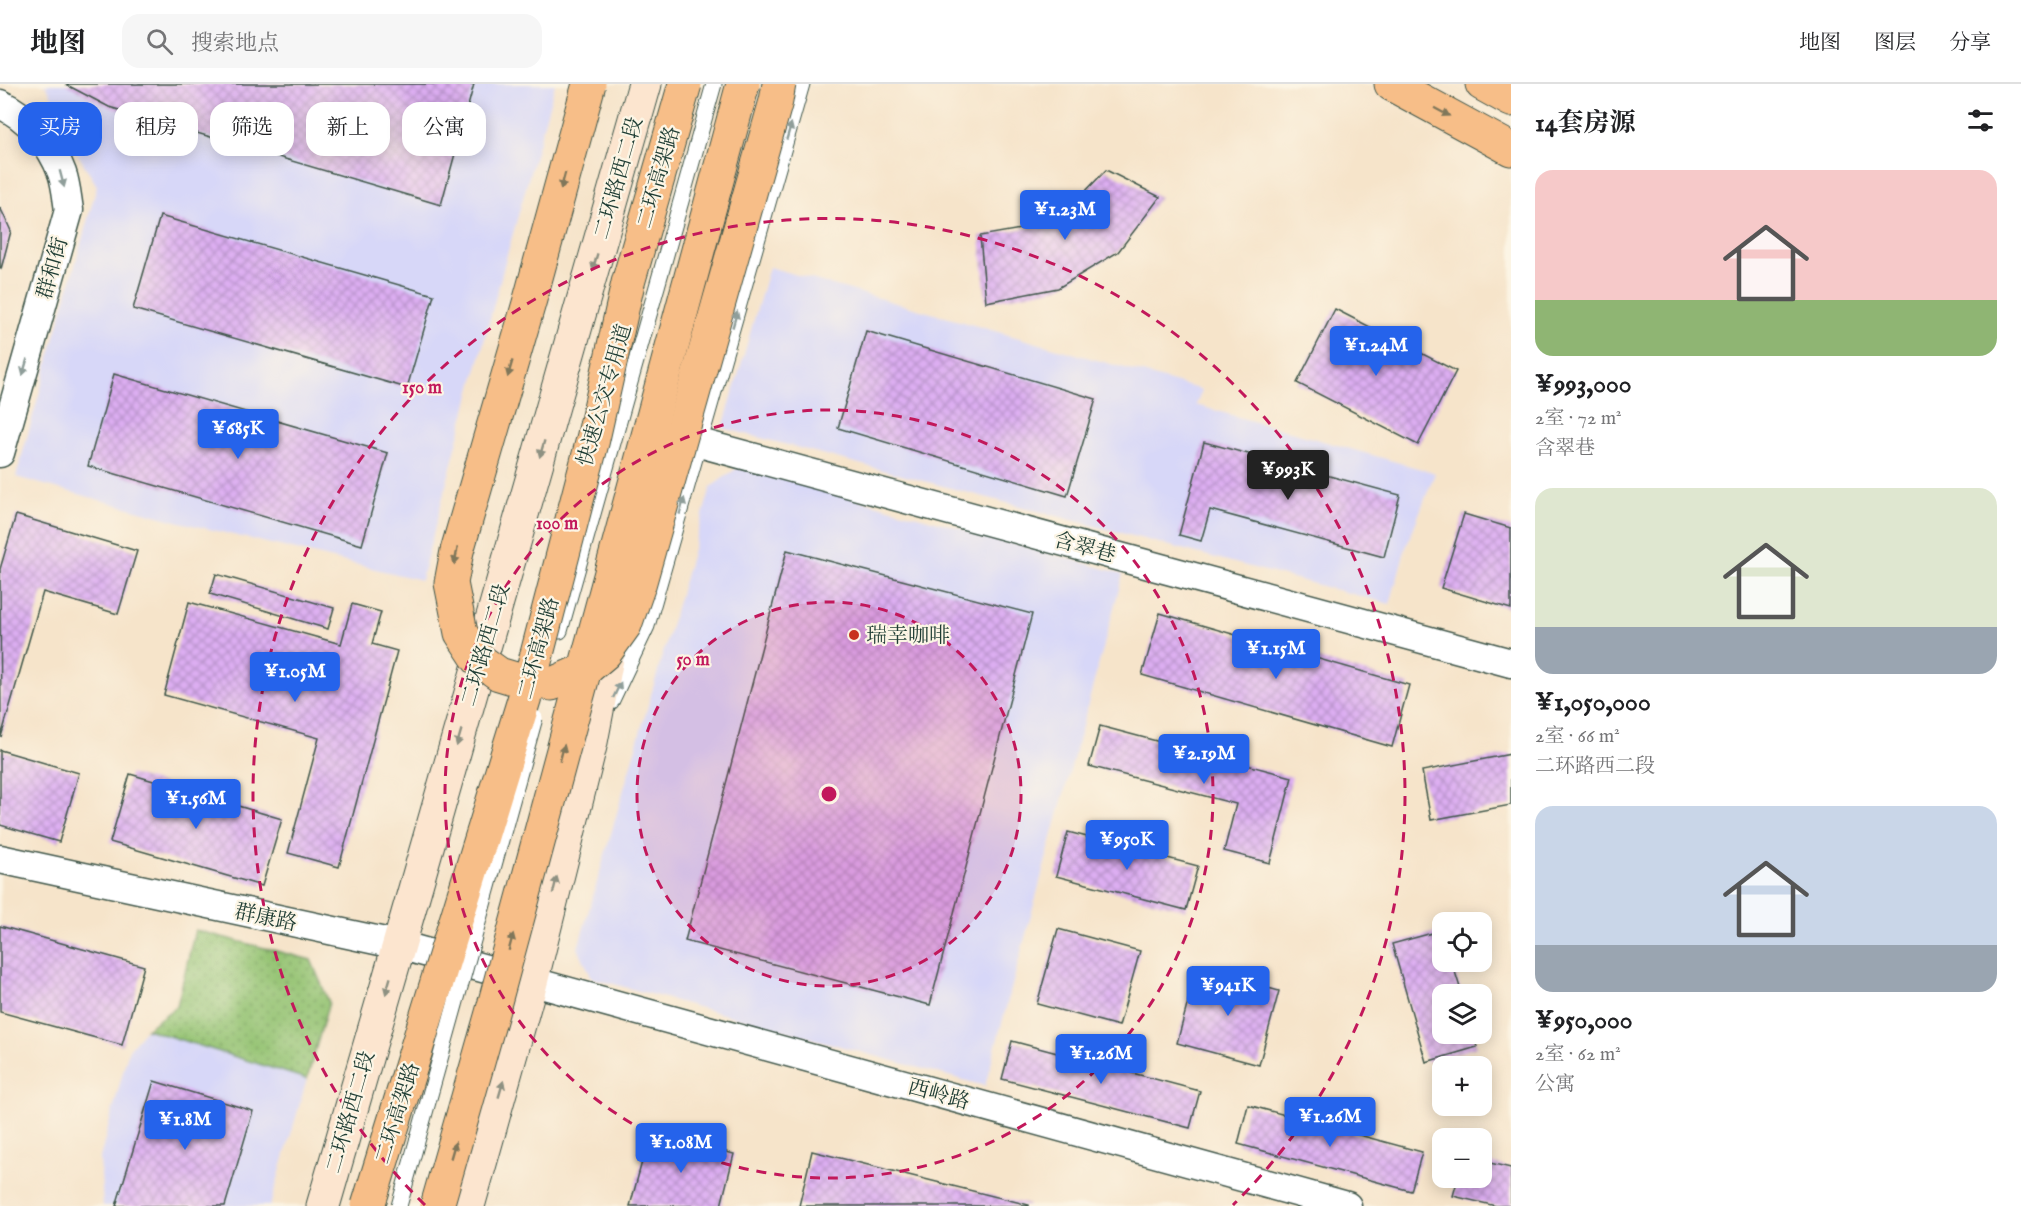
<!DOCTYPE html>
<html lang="zh">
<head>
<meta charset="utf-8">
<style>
  body { margin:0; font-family:"IM FELL English","Noto Serif SC",serif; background:#f6f6f6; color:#202124; height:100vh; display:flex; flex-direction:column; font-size:22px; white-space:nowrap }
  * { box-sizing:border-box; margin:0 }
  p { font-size:20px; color:#757577 }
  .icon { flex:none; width:33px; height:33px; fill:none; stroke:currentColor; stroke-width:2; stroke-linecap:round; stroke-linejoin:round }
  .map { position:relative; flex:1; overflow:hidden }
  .details { display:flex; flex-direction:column; background:#fff; width:510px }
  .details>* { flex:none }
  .banner { position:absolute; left:18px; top:18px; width:570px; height:54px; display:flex; gap:12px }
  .tools { position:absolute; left:1432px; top:828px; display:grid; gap:12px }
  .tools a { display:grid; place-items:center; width:60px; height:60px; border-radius:12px; background:#fff; box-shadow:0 3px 15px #0003; font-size:30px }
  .price { position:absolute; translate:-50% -51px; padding:0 14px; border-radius:6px; background:#2563eb; color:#fff; font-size:20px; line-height:39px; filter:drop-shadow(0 2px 3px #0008) }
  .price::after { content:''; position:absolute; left:50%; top:36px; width:18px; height:14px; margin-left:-9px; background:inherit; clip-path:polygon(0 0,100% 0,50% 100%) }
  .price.active { background:#222; color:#fff }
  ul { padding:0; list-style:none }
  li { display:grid; align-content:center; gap:12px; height:318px; padding:0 24px }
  li span { display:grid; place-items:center; height:186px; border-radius:18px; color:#555 }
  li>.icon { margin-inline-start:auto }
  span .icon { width:108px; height:108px; fill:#fffc; stroke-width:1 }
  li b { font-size:26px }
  h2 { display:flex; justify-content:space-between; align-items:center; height:72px; padding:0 24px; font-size:26px }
  .chip { padding:0 21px; border-radius:18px; background:#fff; box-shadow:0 3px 15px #0003; font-size:21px; line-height:54px }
  .chip.active { background:#2563eb; color:#fff }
  header { display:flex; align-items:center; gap:36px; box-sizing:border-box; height:84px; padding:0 30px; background:#fff; border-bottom:2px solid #e0e0e0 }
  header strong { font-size:28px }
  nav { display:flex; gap:33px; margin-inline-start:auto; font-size:21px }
  .search { width:420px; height:54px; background:#f6f6f6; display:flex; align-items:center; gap:15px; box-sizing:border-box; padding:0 21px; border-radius:18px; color:#757577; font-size:22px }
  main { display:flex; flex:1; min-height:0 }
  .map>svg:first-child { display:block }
</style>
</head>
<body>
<header>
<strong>地图</strong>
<div class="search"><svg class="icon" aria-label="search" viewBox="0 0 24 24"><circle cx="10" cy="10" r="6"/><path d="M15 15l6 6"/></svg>搜索地点</div>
<nav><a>地图</a><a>图层</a><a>分享</a></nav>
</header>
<main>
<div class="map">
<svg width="1511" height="1122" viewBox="0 0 1511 1122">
  <defs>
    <pattern id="park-dots" width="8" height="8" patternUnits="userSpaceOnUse" patternTransform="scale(1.5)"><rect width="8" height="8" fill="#93c271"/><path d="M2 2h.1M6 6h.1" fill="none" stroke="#779f5e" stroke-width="1.8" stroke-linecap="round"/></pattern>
    <pattern id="building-cross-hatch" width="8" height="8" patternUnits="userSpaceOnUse" patternTransform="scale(1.5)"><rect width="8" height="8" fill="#ddaef2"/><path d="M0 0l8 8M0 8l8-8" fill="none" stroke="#b38fc5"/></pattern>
  </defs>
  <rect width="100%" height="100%" fill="#fcf5e5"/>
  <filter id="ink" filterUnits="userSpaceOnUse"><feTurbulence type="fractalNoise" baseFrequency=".0167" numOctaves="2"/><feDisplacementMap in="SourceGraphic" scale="12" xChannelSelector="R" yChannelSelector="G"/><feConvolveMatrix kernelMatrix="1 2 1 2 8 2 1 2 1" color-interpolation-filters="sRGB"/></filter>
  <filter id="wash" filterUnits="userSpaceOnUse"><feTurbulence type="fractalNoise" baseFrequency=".008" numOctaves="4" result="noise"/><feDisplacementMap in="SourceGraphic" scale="24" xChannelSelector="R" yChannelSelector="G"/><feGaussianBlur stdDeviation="1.35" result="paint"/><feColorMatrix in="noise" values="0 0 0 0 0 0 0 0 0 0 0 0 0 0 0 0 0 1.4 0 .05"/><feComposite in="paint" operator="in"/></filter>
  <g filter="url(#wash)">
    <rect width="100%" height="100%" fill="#f6e4ca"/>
    <g fill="#d7d7f8">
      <path d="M43,0h512l-50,178 -84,318 -241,-58 -164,-45 81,-291 -23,-38 -27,-62z"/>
      <path d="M769,183l433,123 -6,15 239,68 -30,77 -15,54 -667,-176z"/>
      <path d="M740,382l383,108 -138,512 -393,-108 -14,-30 133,-461z"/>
      <path d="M146,945l161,50 -37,127h-167l-3,-48 29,-109z"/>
    </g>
    <path fill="url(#park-dots)" stroke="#598052" stroke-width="1.5" d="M195,846l116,30 18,42 -22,77 -161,-50 31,-23z"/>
    <g id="blocks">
      <g fill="url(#building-cross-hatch)">
        <path d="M65,0h409l-33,121 -332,-98z"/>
        <path d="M1106,86l54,27 -42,55 -60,36 -72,14 -6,-66 75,-13z"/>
        <path d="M0,123l11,24 -10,38 -1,-1z"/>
        <path d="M160,132l274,79 -27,93 -274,-79z"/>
        <path d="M1335,225l121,62 -38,74 -121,-62z"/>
        <path d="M866,247l230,68 -29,97 -229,-68z"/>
        <path d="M114,290l274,79 -26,92 -274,-79z"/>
        <path d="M1204,358l196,53 -16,62 -174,-47 -9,31 -22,-6z"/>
        <path d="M1464,430l47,14v81l-70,-21z"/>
        <path d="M16,431l121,36 -19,63 -75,-22 -42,145 -1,-168z"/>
        <path d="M787,466l245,64 -102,391 -245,-64z"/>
        <path d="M216,490l118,34 -6,21 -118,-35z"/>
        <path d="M189,518l152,42 11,-40 29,8 -9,32 25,7 -58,216 -51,-14 31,-115 -155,-43z"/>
        <path d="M1160,529l249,72 -17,62 -250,-72z"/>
        <path d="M1100,642l192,51 -22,86 -46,-12 12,-47 -147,-38z"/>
        <path d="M0,666l79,23 -20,69 -59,-17z"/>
        <path d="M1511,670v51l-80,15 -9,-49z"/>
        <path d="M130,690l152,45 -20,67 -152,-44z"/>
        <path d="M1068,748l130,34 -12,44 -130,-34z"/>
        <path d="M0,842l144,40 -22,79 -122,-33z"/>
        <path d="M1058,845l82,22 -21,75 -82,-22z"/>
        <path d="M1443,846v32h9l10,32h-19v40h30l4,13 -51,15 -34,-118z"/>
        <path d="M1197,884l82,23 -20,74 -82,-22z"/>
        <path d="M1012,957l188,50 -10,37 -188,-49z"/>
        <path d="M154,997l99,30 -28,95h-109z"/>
        <path d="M1248,1021l174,47 -11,39 -173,-47z"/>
        <path d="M650,1048l84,22 -13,52h-91z"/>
        <path d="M812,1067l217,54v1h-230z"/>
        <path d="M1482,1077l29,7v38h-15l-43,-10 5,-18h24z"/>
      </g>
    </g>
  </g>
  <g filter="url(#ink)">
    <use href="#blocks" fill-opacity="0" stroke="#3f564a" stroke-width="1.5"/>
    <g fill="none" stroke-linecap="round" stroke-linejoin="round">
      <defs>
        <g id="service">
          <path d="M560,547l154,-547"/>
          <path d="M611,618l36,-76 155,-542"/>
        </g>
        <g id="minor">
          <path d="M0,20c28,13 51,39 62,69 4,11 5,25 7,37l-69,243"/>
          <path d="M659,348l852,231"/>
          <path d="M0,775l399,86 948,261"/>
        </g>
        <g id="secondary">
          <path d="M323,1122l76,-261 246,-861"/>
          <path d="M468,1122l63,-224 60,-240 21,-110"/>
        </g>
        <path id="primary" d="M1391,0l120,65"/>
        <path id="trunk" d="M1482,0l29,16"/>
      </defs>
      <use href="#service" stroke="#3f564a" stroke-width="17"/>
      <use href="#minor" stroke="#3f564a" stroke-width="31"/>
      <use href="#secondary" stroke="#3f564a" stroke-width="35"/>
      <use href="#primary" stroke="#3f564a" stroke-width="35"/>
      <use href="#trunk" stroke="#3f564a" stroke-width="35"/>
      <use href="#service" stroke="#fff" stroke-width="15"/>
      <use href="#minor" stroke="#fff" stroke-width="28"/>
      <use href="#secondary" stroke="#fce5cf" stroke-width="33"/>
      <use href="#primary" stroke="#f7be88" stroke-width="33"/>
      <use href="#trunk" stroke="#f7be88" stroke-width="33"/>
      <defs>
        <path id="service-bridge" d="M399,1122l136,-488"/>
        <g id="trunk-bridge">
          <path d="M589,0l-60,219 -72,248 -6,32 10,50 17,26 21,15 20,6 33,4 34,-15 19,-16 20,-28 14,-40 137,-484 3,-17"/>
          <path d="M368,1122l163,-529 62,-238 35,-156 57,-199"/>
          <path d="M437,1122l55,-193 251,-929"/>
        </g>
      </defs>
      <use href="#service-bridge" stroke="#3f564a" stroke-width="17" stroke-linecap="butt"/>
      <use href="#trunk-bridge" stroke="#3f564a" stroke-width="35" stroke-linecap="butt"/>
      <use href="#service-bridge" stroke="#fff" stroke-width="15"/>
      <use href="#trunk-bridge" stroke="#f7be88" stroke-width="33"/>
    </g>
    <defs><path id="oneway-solid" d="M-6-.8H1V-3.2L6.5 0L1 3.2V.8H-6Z" transform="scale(1.5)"/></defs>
    <g fill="#80775a">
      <use href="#oneway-solid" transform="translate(1442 28) rotate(28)"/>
      <use href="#oneway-solid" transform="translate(563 97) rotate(105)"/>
      <use href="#oneway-solid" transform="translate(510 285) rotate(106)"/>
      <use href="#oneway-solid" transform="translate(456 472) rotate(101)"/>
      <use href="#oneway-solid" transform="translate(562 669) rotate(-75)"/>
      <use href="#oneway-solid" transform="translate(511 858) rotate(-75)"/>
      <use href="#oneway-solid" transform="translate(453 1066) rotate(-74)"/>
    </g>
    <g fill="#8f9e9a">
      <use href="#oneway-solid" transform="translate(789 47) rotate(-74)"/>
      <use href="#oneway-solid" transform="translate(62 95) rotate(75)"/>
      <use href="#oneway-solid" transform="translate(735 235) rotate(-74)"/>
      <use href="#oneway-solid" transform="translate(25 283) rotate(106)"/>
      <use href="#oneway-solid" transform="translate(682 422) rotate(-74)"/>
      <use href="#oneway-solid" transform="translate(617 606) rotate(-64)"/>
    </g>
    <g fill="#8e9182">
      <use href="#oneway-solid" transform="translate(595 178) rotate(106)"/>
      <use href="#oneway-solid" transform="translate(542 365) rotate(106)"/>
      <use href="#oneway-solid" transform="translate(459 654) rotate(106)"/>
      <use href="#oneway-solid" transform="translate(555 801) rotate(-76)"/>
      <use href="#oneway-solid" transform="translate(388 902) rotate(106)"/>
      <use href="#oneway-solid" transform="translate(501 1005) rotate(-74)"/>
    </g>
  </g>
  <circle cx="829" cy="710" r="192" fill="#c2185b" fill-opacity=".12"/>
  <g fill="none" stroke="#c2185b" stroke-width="3" stroke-dasharray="10 8">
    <circle cx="829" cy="710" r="192"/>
    <circle cx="829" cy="710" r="384"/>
    <path d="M425 1121A576 576 0 1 1 1233 1121"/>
  </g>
  <circle fill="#c8321e" stroke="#fcf5e5" stroke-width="2" cx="854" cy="551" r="6"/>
  <g text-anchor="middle" stroke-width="4.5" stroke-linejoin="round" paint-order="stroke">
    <g font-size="21" fill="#1f3d34" stroke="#fcf5e5">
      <text transform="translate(658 93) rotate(-74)" y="7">二环高架路</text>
      <text transform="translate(618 94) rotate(-74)" y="7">二环路西二段</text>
      <text transform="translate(52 184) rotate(-74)" y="7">群和街</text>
      <text transform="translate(604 311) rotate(-74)" y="7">快速公交专用道</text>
      <text transform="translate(1085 463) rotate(15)" y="7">含翠巷</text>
      <text transform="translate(485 561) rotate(-74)" y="7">二环路西二段</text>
      <text transform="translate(538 564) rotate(-75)" y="7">二环高架路</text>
      <text transform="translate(266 833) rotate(12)" y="7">群康路</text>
      <text transform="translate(939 1010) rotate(15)" y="7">西岭路</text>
      <text transform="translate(350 1028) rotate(-74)" y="7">二环路西二段</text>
      <text transform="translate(397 1029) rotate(-73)" y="7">二环高架路</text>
    </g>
    <g font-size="21" fill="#1f3d34" stroke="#fcf5e5" text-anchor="start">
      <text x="866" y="558">瑞幸咖啡</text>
    </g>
  </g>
  <circle cx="829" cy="710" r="9" fill="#c2185b" stroke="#fcf5e5" stroke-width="3"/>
  <g font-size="18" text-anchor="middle" font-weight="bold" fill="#c2185b" stroke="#fcf5e5" stroke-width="4.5" stroke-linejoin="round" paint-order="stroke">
    <text x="422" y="309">150 m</text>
    <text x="557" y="445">100 m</text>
    <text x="693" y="581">50 m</text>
  </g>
</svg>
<div class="tools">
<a><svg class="icon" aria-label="locate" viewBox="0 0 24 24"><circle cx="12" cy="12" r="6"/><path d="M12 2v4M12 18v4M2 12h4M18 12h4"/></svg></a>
<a><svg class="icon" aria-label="layers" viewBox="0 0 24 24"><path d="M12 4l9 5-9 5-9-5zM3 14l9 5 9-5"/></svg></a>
<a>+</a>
<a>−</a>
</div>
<b class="price" style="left:1065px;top:157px">¥1.23M</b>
<b class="price" style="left:1376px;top:293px">¥1.24M</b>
<b class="price" style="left:238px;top:376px">¥685K</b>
<b class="price active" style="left:1288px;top:417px">¥993K</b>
<b class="price" style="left:1276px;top:596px">¥1.15M</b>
<b class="price" style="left:295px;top:619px">¥1.05M</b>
<b class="price" style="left:1204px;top:701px">¥2.19M</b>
<b class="price" style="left:196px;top:746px">¥1.56M</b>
<b class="price" style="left:1127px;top:787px">¥950K</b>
<b class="price" style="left:1228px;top:933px">¥941K</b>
<b class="price" style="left:1101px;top:1001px">¥1.26M</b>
<b class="price" style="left:1330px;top:1064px">¥1.26M</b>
<b class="price" style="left:185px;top:1067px">¥1.8M</b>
<b class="price" style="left:681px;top:1090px">¥1.08M</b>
<div class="banner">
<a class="chip active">买房</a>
<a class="chip">租房</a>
<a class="chip">筛选</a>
<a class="chip">新上</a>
<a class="chip">公寓</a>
</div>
</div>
<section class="details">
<h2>14套房源<svg class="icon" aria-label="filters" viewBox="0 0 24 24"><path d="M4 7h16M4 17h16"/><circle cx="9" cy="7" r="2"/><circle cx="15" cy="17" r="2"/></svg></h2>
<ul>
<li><span style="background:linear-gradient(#f6c9c9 70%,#8fb573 0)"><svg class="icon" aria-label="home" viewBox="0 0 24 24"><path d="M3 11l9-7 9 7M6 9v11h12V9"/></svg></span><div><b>¥993,000</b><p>2室 · 72 m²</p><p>含翠巷</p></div></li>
<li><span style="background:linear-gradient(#dfe7d0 75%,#9aa5b1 0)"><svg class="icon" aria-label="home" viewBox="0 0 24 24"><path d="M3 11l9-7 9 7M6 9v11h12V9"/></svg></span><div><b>¥1,050,000</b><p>2室 · 66 m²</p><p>二环路西二段</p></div></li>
<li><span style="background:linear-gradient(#c9d6e8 75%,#9aa5b1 0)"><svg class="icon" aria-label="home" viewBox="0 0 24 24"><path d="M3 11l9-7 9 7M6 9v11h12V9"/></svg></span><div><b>¥950,000</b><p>2室 · 62 m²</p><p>公寓</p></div></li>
</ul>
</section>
</main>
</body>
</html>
